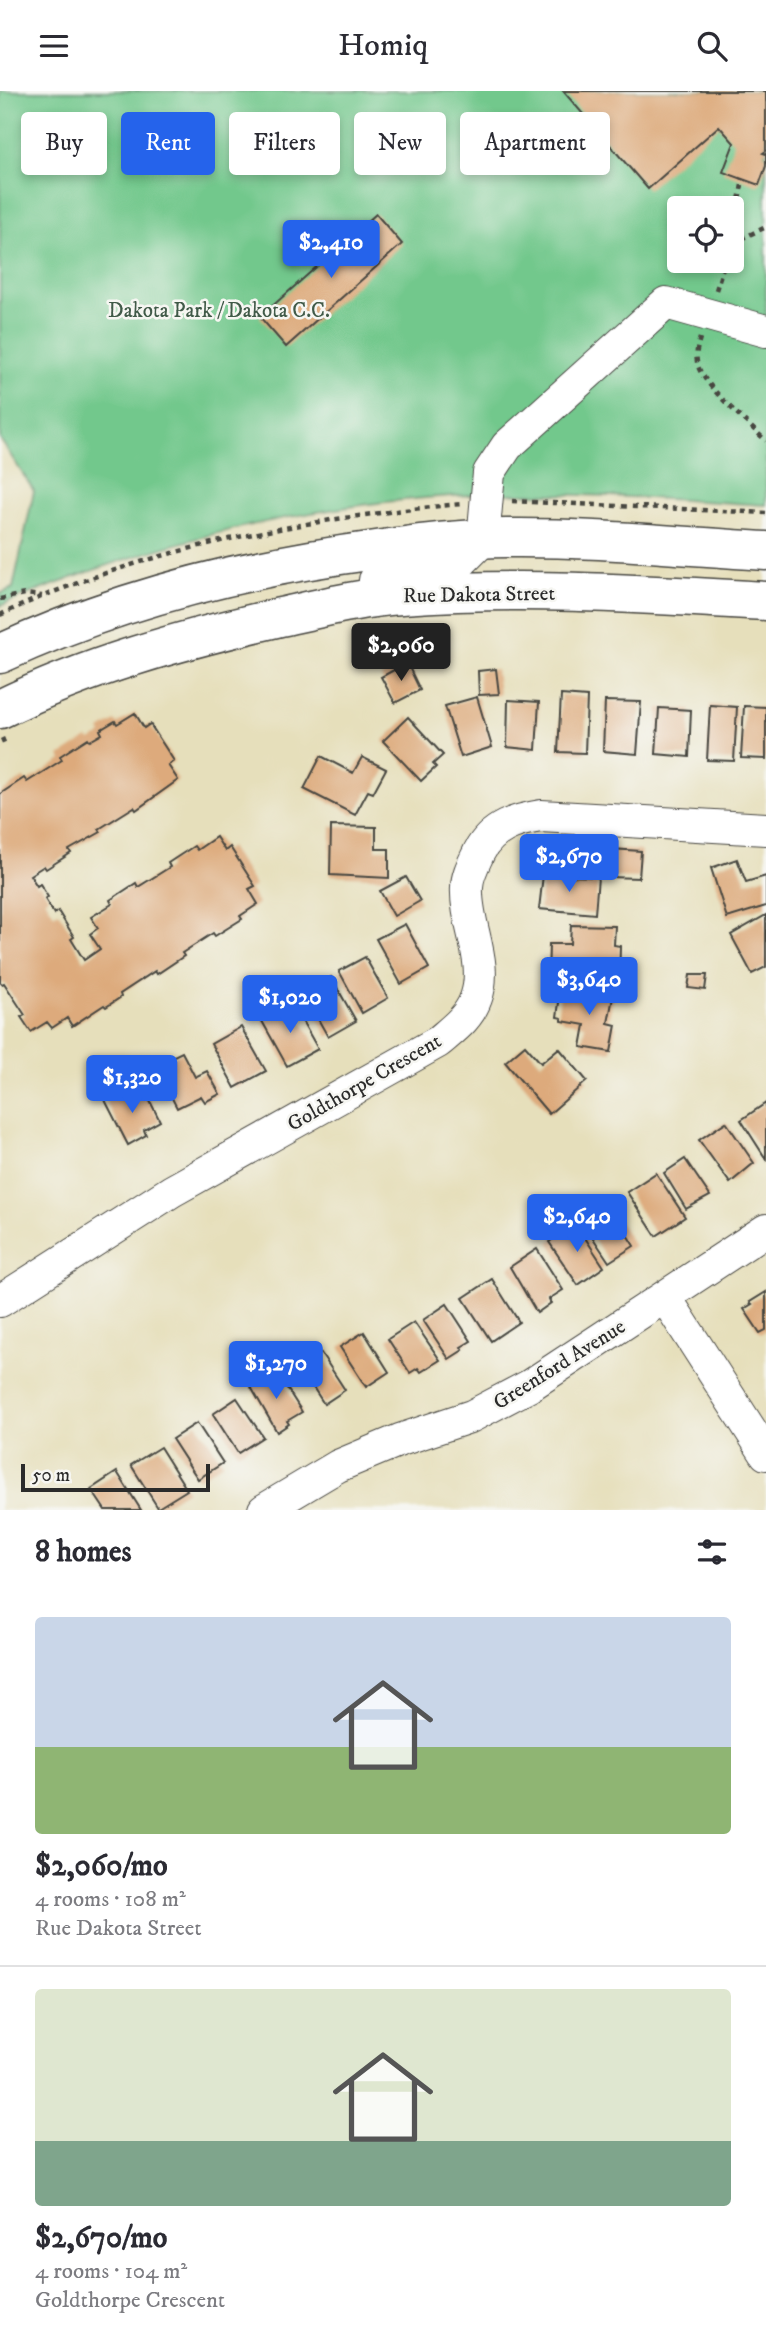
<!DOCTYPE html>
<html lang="en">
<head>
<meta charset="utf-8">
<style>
  body { margin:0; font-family:"IM FELL DW Pica",serif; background:#f2f2f3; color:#2b2b33; height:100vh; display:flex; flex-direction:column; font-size:26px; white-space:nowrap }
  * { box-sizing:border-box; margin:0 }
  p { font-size:23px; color:#7c7c81 }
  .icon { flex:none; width:38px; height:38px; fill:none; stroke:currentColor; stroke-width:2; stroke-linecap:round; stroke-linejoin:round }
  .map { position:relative; height:1419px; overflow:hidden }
  .side { display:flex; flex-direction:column; background:#fff; flex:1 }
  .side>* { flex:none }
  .banner { position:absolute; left:21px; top:21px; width:724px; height:63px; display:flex; gap:14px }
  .buttons { position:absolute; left:667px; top:105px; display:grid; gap:14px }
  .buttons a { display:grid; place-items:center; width:77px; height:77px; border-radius:7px; background:#fff; box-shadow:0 4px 10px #0003; font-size:35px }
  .scale { position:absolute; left:21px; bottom:18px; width:189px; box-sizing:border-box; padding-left:7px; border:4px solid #2b2b2b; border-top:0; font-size:19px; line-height:24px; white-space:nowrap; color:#2b2b2b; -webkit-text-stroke:5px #f6f6f2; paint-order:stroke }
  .price { position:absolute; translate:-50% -60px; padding:0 16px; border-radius:7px; background:#2563eb; color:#fff; font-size:23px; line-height:46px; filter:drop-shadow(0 2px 4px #0008) }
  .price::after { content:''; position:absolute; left:50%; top:42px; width:21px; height:16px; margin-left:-10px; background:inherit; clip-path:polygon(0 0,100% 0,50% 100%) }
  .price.active { background:#222; color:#fff }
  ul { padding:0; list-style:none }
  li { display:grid; align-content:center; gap:14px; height:371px; padding:0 35px }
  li+li { border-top:2px solid #e1e1e2 }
  li span { display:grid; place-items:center; height:217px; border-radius:7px; color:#555 }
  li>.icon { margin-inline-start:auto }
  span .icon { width:126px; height:126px; fill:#fffc; stroke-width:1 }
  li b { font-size:30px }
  h2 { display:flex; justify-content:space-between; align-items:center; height:84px; padding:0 35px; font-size:30px }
  .pill { padding:0 24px; border-radius:7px; background:#fff; box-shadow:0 4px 10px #0003; font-size:24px; line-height:63px }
  .pill.active { background:#2563eb; color:#fff }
  header { display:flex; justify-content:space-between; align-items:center; height:91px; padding:0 35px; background:#fff; font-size:32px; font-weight:600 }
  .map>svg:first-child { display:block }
</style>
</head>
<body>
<header><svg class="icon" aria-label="menu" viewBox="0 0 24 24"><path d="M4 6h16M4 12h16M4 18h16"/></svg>Homiq<svg class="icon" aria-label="search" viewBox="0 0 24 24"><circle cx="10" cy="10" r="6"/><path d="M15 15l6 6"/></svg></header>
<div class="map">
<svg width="766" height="1419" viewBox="0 0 766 1419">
  <rect width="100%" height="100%" fill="#f6f6f2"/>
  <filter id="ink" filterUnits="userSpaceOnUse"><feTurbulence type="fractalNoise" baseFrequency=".0143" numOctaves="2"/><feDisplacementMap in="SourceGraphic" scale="14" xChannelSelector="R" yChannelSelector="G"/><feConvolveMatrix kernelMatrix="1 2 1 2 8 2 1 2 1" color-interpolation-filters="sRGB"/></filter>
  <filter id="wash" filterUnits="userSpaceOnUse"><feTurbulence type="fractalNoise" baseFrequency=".00686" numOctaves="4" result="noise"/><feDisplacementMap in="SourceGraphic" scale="28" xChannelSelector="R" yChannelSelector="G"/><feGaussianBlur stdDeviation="1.57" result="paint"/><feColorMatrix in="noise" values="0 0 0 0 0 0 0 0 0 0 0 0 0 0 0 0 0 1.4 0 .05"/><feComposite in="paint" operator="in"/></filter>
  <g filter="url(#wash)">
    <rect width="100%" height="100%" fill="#e6dfbb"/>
    <path fill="#72c88c" stroke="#4e7a5c" stroke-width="2" fill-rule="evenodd" d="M0,0h766v414c-87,-5 -173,-12 -260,-11 -146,2 -300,34 -437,85 -23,9 -47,17 -69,27v-12l13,-6 21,-97 -34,-52zM679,117h53v53h-53z"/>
    <g id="blocks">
      <g fill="#ddaa7b">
        <path d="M563,0h203v60l-3,2 3,1v12l-7,19 -36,-13 11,-29 -15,-17 -71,63z"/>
        <path d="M376,123l26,30 -116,103 -26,-30z"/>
        <path d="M407,572l13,27 -25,13 -14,-26z"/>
        <path d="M496,578l3,25 -20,1 -1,-24z"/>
        <path d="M561,604l26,2 -2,56 -27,-1z"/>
        <path d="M477,606l15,50 -31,10 -16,-51z"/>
        <path d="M508,609l31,2 -3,48 -29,-3z"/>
        <path d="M605,610l36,1 -4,52 -34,-3z"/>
        <path d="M710,614l27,2 -3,54 -27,-1z"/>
        <path d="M744,615l22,1v52l-25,-1z"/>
        <path d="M659,617l32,2 -2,47 -33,-3z"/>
        <path d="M135,622l9,15 6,-4 24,37 -6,4 10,15 -42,30 -2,-3 -35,22 2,3 -32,18 2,3 -25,16 -2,-3 -14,9 7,11 3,-2 8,13 -3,2 9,15 4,-3 16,26 -3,2 13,21 16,-11 -10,-15 8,-6 -7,-11 21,-13 -2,-4 26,-17 2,4 32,-20 -2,-4 26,-17 3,4 19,-13 9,14 5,-4 25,39 -6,3 9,15 -18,12 2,3 -27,17 -2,-3 -31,20 2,3 -27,18 -2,-3 -35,23 1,3 -15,10 -2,-2 -32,21 -5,-8 -15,10 -5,-6 -16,10 -10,-15 4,-2 -21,-32 -2,1 -2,-2v-188l24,-16 3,4 35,-22 -2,-4 28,-18 2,3 12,-7 -2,-4 15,-9 2,3z"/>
        <path d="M408,626l35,38 -10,9 3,3 -15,14 -38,-40z"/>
        <path d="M321,665l32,17 9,-16 24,12 -13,24 -5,-2 -13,24 -51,-26z"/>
        <path d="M331,735l45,1v22h13v29l-59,-3z"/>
        <path d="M611,758l30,2 -2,27 -30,-1z"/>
        <path d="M737,768l9,23 20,-6v30l-39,12 -16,-50z"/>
        <path d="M543,784l55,2 -3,37 -56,-5z"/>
        <path d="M406,786l14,24 -26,15 -14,-25z"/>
        <path d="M766,824v52l-14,7 -21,-39z"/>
        <path d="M405,833l24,44 -28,16 -25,-45z"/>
        <path d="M571,834l44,1 -1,19 6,1 -1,36 -71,-1 1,-37h21z"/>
        <path d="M365,866l23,41 -26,15 -23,-42z"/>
        <path d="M690,884h17l-2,15 -17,-2z"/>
        <path d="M331,886l25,44 -28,16 -25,-45z"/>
        <path d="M561,897l52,9 -5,26 8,2 -5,27 -30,-5 4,-22 -23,-4v-3l-5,-1z"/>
        <path d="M292,912l26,46 -31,17 -25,-45z"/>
        <path d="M241,936l25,44 -31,17 -24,-44z"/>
        <path d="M525,954l16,18 18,-15 28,33 -38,33 -44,-52z"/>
        <path d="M182,961l13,25 12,-6 13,23 -15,8 -4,-6 -24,12 -22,-43z"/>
        <path d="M127,998l7,12 13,-6 13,26 -16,9 2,5 -18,10 -23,-45z"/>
        <path d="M766,1012v56l-25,-39z"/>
        <path d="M726,1031l28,41 -24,20 -31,-43z"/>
        <path d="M685,1068l25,37 -24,13 -22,-36z"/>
        <path d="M656,1082l29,44 -29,19 -29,-44z"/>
        <path d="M609,1115l25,40 -25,16 -26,-39z"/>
        <path d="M576,1133l28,43 -26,18 -29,-43z"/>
        <path d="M537,1158l26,41 -14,9 2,4 -14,10 -27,-46z"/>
        <path d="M492,1188l27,43 -28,19 -28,-43z"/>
        <path d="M766,1201v38l-6,3 -16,-24 8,-5 -2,-2z"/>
        <path d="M447,1213l24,37 -10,6 2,3 -14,9 -26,-39z"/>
        <path d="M414,1231l26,38 -19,12 -3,-4 -8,5 -22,-34z"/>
        <path d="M364,1241l25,40 -23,15 -26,-40z"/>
        <path d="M321,1262l24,37 -21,14 -24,-37z"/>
        <path d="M276,1280l26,41 -15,9 2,3 -12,8 -26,-45z"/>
        <path d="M237,1307l26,39 -25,16 -25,-39z"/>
        <path d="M197,1332l26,40 -25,16 -26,-40z"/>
        <path d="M160,1356l27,43 -29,18 -27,-43z"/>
        <path d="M117,1381l24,38h-36l-14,-21z"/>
      </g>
    </g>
  </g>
  <g filter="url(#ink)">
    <use href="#blocks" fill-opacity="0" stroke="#474641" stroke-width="2"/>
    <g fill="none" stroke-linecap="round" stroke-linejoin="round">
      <defs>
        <g id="minor">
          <path d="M375,489l69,-10 14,-5 25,-25 6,-67 18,-27 159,-143 100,28"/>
          <path d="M665,1206l101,157"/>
          <path d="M0,1210l172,-110 266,-149c15,-13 31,-24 38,-44 13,-36 -11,-74 -9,-111 0,-12 7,-24 12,-35 13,-25 37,-32 62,-36l225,13"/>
          <path d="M264,1419l74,-44 62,-26 72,-24 57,-30 237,-156"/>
        </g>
        <g id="major">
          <path d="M0,563c118,-55 247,-87 376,-104 43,-6 88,-12 131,-12 86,-1 173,8 259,13"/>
          <path d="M0,618c88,-43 181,-69 276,-91 41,-9 83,-20 125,-23 122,-9 243,-1 365,6"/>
        </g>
      </defs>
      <use href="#minor" stroke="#474641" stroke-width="34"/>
      <use href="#major" stroke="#474641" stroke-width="41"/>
      <g stroke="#474641" stroke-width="4.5" stroke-dasharray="5 5" stroke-linecap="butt">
        <path d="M732,148l11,-60"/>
        <path d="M732,152l34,-16"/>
        <path d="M716,199l9,-29"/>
        <path d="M700,247c-3,10 -5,18 -2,28 7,21 51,58 68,75"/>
        <path d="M512,410l254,12"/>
        <path d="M0,508l25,-5 17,2"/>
        <path d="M0,524c144,-67 303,-96 461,-111"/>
        <path d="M2,647l4,9"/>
      </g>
      <use href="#minor" stroke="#fff" stroke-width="32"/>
      <use href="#major" stroke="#fff" stroke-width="38"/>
    </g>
  </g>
  <g text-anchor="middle" stroke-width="5" stroke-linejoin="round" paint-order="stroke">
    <g font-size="21" fill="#405a48" stroke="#f6f6f2">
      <text x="219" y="226">Dakota Park / Dakota C.C.</text>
    </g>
    <g font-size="21" fill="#2b2b2b" stroke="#f6f6f2">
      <text transform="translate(479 503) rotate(-1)" y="7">Rue Dakota Street</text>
      <text transform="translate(364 991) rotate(-30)" y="7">Goldthorpe Crescent</text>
      <text transform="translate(559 1273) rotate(-32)" y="7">Greenford Avenue</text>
    </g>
  </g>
</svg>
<div class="buttons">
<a><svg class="icon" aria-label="locate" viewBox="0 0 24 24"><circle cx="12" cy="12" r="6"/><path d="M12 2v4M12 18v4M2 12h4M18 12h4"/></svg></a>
</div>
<div class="scale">50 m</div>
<b class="price" style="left:331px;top:189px">$2,410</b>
<b class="price active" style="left:401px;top:592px">$2,060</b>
<b class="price" style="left:569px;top:803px">$2,670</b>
<b class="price" style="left:589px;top:926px">$3,640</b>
<b class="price" style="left:290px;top:944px">$1,020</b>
<b class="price" style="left:132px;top:1024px">$1,320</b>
<b class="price" style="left:577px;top:1163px">$2,640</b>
<b class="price" style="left:276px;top:1310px">$1,270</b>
<div class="banner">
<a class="pill">Buy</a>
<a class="pill active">Rent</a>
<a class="pill">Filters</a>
<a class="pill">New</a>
<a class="pill">Apartment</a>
</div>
</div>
<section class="side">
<h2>8 homes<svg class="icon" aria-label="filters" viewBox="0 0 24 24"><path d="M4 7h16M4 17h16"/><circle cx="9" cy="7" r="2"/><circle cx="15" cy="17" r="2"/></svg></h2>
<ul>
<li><span style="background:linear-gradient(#c9d6e8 60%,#8fb573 0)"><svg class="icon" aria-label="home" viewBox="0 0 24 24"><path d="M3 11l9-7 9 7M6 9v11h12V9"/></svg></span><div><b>$2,060/mo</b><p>4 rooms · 108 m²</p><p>Rue Dakota Street</p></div></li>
<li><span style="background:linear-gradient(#dfe7d0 70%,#7fa58c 0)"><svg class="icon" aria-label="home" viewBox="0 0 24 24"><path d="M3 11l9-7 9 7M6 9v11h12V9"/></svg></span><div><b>$2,670/mo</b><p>4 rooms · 104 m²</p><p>Goldthorpe Crescent</p></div></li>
</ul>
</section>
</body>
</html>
